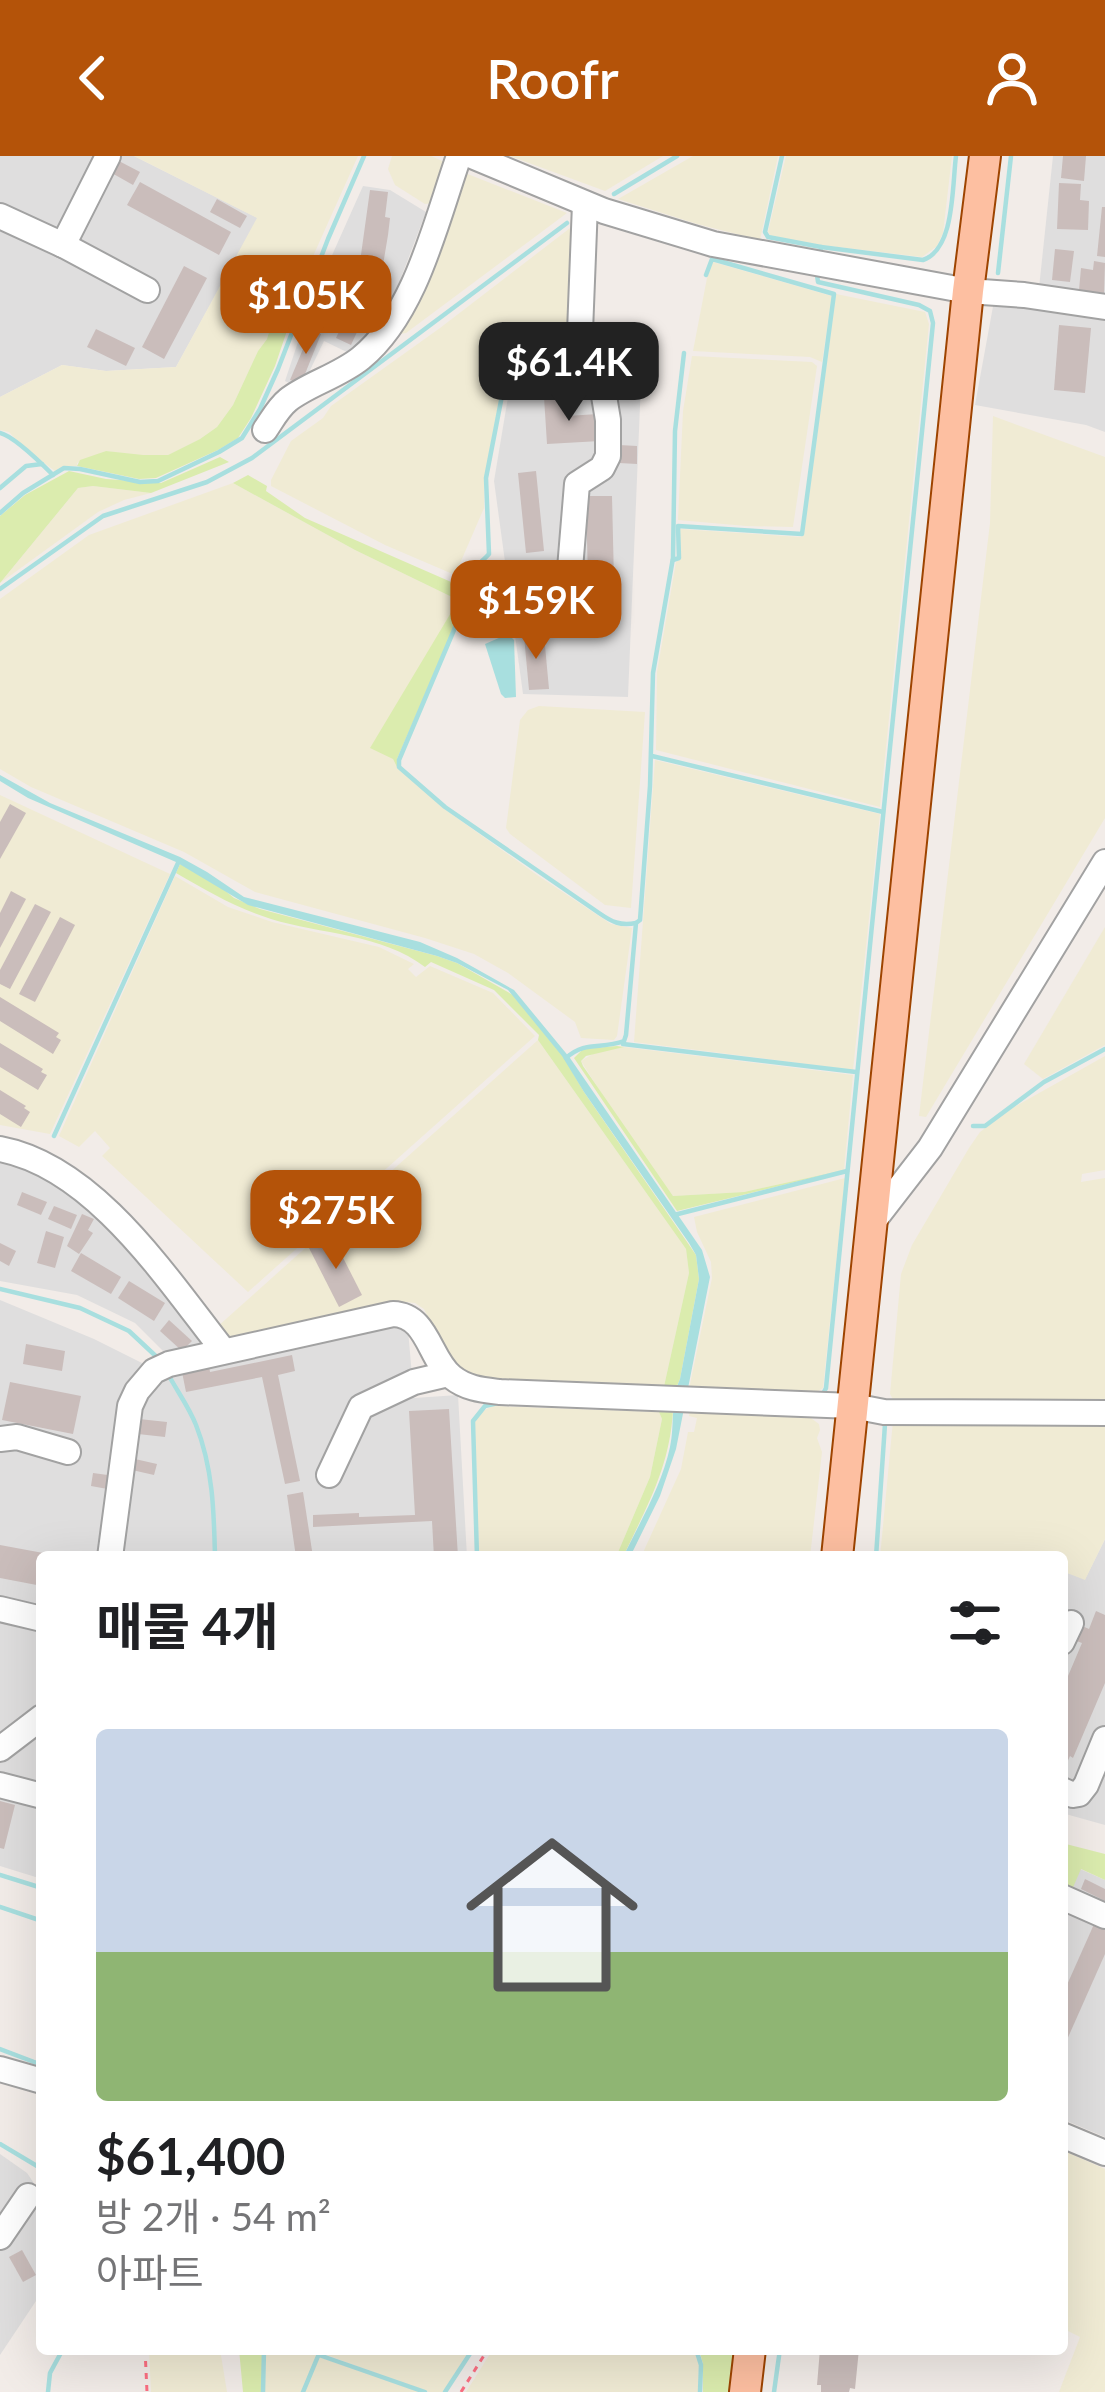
<!DOCTYPE html>
<html lang="ko">
<head>
<meta charset="utf-8">
<style>
  body { margin:0; font-family:Lato,"Noto Sans KR",sans-serif; background:#f2f2f2; color:#202124; height:100vh; display:flex; flex-direction:column; font-size:45px; white-space:nowrap }
  * { box-sizing:border-box; margin:0 }
  p { font-size:39px; color:#757577 }
  .icon { flex:none; width:66px; height:66px; fill:none; stroke:currentColor; stroke-width:2; stroke-linecap:round; stroke-linejoin:round }
  .map { position:relative; flex:1; overflow:hidden }
  .side { position:absolute; left:36px; top:1395px; width:1032px; height:804px; display:flex; flex-direction:column; background:#fff; border-radius:12px; box-shadow:0 12px 48px #0002 }
  .side>* { flex:none }
  .price { position:absolute; translate:-50% -102px; padding:0 27px; border-radius:24px; background:#b45309; color:#fff; font-size:39px; line-height:78px; filter:drop-shadow(0 3px 6px #0008) }
  .price::after { content:''; position:absolute; left:50%; top:72px; width:36px; height:27px; margin-left:-18px; background:inherit; clip-path:polygon(0 0,100% 0,50% 100%) }
  .price.current { background:#222; color:#fff }
  ul { padding:0; list-style:none }
  li { display:grid; align-content:center; gap:24px; height:636px; padding:0 60px }
  li+li { border-top:3px solid #e0e0e0 }
  li span { display:grid; place-items:center; height:372px; border-radius:12px; color:#555 }
  li>.icon { margin-inline-start:auto }
  span .icon { width:216px; height:216px; fill:#fffc; stroke-width:1 }
  li b { font-size:51px }
  h2 { display:flex; justify-content:space-between; align-items:center; height:144px; padding:0 60px; font-size:51px }
  header { display:flex; justify-content:space-between; align-items:center; height:156px; padding:0 60px; background:#b45309; color:#fff; font-size:54px; font-weight:600 }
  .map>svg:first-child { display:block }
</style>
</head>
<body>
<header><svg class="icon" aria-label="back" viewBox="0 0 24 24"><path d="M15 5l-7 7 7 7"/></svg>Roofr<svg class="icon" aria-label="person" viewBox="0 0 24 24"><circle cx="12" cy="8" r="4"/><path d="M4 21q1-7 8-7t8 7"/></svg></header>
<div class="map">
<svg width="1105" height="2236" viewBox="0 0 1105 2236">
  <rect width="100%" height="100%" fill="#f2ece8"/>
  <g fill="#dfdede">
    <path d="M0,0h134l124,62 -82,149 -70,4 -44,-6 -62,32z"/>
    <path d="M1053,0h52v141l-66,-9z"/>
    <path d="M363,30l27,4 36,22 -40,105 -31,39 -31,-15 -23,48 -16,-8 27,-81z"/>
    <path d="M994,145l111,19v112l-19,-7 -111,-20z"/>
    <path d="M643,177l-15,364 -105,-3 -29,-213 24,-144z"/>
    <path d="M0,998l33,10 71,50 119,146 179,-34 6,4 6,68 44,-3 9,162h-425v322l-42,-13v-566l94,39 50,25 21,-11 -30,-30 -58,-28 -77,-14z"/>
    <path d="M1105,1383v286l-43,-12v-242l23,8z"/>
    <path d="M1080,1713l25,11v257l-43,-18v-207z"/>
    <path d="M0,1998l27,19 15,22v97l-42,63z"/>
  </g>
  <g fill="#f0ebd4">
    <path d="M134,0h224l-48,107 -28,25 -15,51 -9,12 -25,54 -16,22 -17,12 -32,16 -25,1 -37,-5 -29,12v3h-14l-8,5 -31,-23 -15,-16 -9,-2v-33l62,-32 44,6 70,-4 81,-149z"/>
    <path d="M392,0h39l18,8 -17,39 -7,1 -30,-19 -7,-16z"/>
    <path d="M510,0h153l-58,35z"/>
    <path d="M693,0h85l-18,84 -63,-16 -79,-25z"/>
    <path d="M786,0h166l-9,77 -6,13 -15,11 -101,-12 -50,-9 -3,-4z"/>
    <path d="M460,15l107,42 -161,120 -6,1 13,-22z"/>
    <path d="M574,69l-3,105 -59,3 -28,147v28l-29,67 -70,-30 -114,-59v-6l20,-39 32,-23 8,-12 109,-78z"/>
    <path d="M713,106l119,34 -10,66 -12,-5 -117,-6 14,-73z"/>
    <path d="M836,138l89,18 4,12 -49,483 -224,-57 1,-78 19,-110 4,-3v-30l121,8 3,-3z"/>
    <path d="M692,200l120,6 5,4 -24,161 -47,-1 -68,-6 5,-109z"/>
    <path d="M993,260l112,41v361l-179,299 -7,-1 71,-593z"/>
    <path d="M233,327l122,67 99,48 1,8 -62,153 4,8 46,41 94,67 74,49 21,4 -15,108 -3,4 -33,-2 -6,-16 -67,-49 -34,-19 -49,-16 -170,-46 -71,-40 -153,-65 -31,-18v-170l89,-64z"/>
    <path d="M93,330l58,7 -27,7 -26,12 -98,71 78,-95z"/>
    <path d="M539,550l106,6 -14,196 -26,-3 -95,-71 -4,-6 14,-108 8,-10z"/>
    <path d="M655,604l225,54 -27,256 -219,-28z"/>
    <path d="M0,639l170,79 -120,260 -50,-9z"/>
    <path d="M175,720l53,31 44,15 107,25 35,17 -6,5 8,8 14,-11 63,27 42,43 -287,256 -146,-136 8,-8 -15,-17 -16,16 -20,-11z"/>
    <path d="M1105,771v118l-62,34 -19,-15z"/>
    <path d="M538,884l148,209 3,24 -26,118 -192,-11 -27,-29 -20,-42 -9,-6 -9,-1 -171,40 -18,-15z"/>
    <path d="M624,891l229,28 -9,95 -100,22 -71,4 -51,-70 -41,-65 15,-9z"/>
    <path d="M1105,900v114l-23,4 -1,8 24,-4v228l-211,-5 -4,-7 11,-120 11,-29 57,-97 11,-16 34,-25z"/>
    <path d="M845,1022l-22,210 -8,5 -126,-4 23,-111 -1,-16 -14,-30 -3,-15z"/>
    <path d="M493,1250l166,6 3,7 -12,58 -34,80h-137l-4,-135 6,-10z"/>
    <path d="M691,1250l117,10 11,8 1,6 -3,8 5,14 -12,105h-169l40,-88 7,-37h6l3,-14 -8,-2z"/>
    <path d="M893,1265l212,1v117l-20,41 -23,-9v-14h-182z"/>
    <path d="M1062,1994l43,19v223h-46l21,-55 -18,-9z"/>
    <path d="M149,2193h71l7,43h-76z"/>
    <path d="M266,2193h54l-18,43h-37z"/>
    <path d="M323,2193h147l-27,43h-14l-108,-39z"/>
    <path d="M493,2193h201l5,16 -1,27h-232z"/>
    <path d="M319,2200v1l101,35h-115z"/>
  </g>
  <g fill="#dbecae">
    <path d="M310,107l-35,103 -24,52 -13,20 -20,12 -62,28 -17,1 -62,-13 3,-6 26,-9 37,4h25l32,-16 17,-12 16,-22 25,-54 9,-12 15,-51z"/>
    <path d="M220,301l9,5 -78,31 -58,-7 -15,2 -78,95v-67l25,-21 44,-24 37,8 55,4z"/>
    <path d="M248,319l19,11 -1,5 39,27 153,67 -1,8 4,18 -64,148v8l-4,-8 -23,-11 85,-142 -1,-8 -99,-48 -122,-67z"/>
    <path d="M180,708l36,19 18,15 26,11 177,47 20,7 56,32 50,61 21,36 112,163 3,24 -19,100 -5,12h-12l26,-118 -3,-24 -148,-209 1,-5 -45,-45 -63,-28 -6,5c-43,-33 -105,-33 -154,-48 -35,-11 -64,-28 -95,-46z"/>
    <path d="M617,890l7,1 -38,9 -5,5 2,5 90,130 71,-4 100,-22 -167,41 -103,-153 9,-9z"/>
    <path d="M664,1253l9,1c-3,57 -26,96 -50,147h-7l34,-80 12,-58 -3,-7z"/>
    <path d="M1062,1687l43,11v26l-24,-11 -10,23 -9,-4z"/>
    <path d="M239,2193h24l-1,43h-19z"/>
    <path d="M699,2193h35l-5,43h-26v-28z"/>
  </g>
  <g fill="#a8dfdf">
    <path d="M493,412c5,15 26,49 11,62 -2,2 -18,6 -20,7l-18,-47 12,-19z"/>
    <path d="M508,478l6,6 2,57 -11,1 -4,-4 -16,-50z"/>
    <path d="M0,619l50,28 130,54 27,15 37,25 176,45 37,16 57,32 56,68 132,192 8,27 -34,172 -16,47 -30,61h-7c17,-35 39,-72 47,-110 5,-22 0,-46 10,-68l19,-100 -3,-24 -7,-12 -105,-151 -22,-36 -54,-66 -51,-27 -20,-7 -189,-51 -72,-43 -148,-64 -28,-17z"/>
  </g>
  <g fill="none" stroke-linecap="round" stroke-linejoin="round">
    <g stroke="#a8dfdf" stroke-width="4.5">
      <path d="M782,0l-17,76 3,5 53,10 -1,10"/>
      <path d="M614,38l63,-38"/>
      <path d="M821,91l102,13c32,-11 29,-74 33,-104"/>
      <path d="M998,117l13,-117"/>
      <path d="M817,119l1,7 101,23 11,6 3,12c-39,355 -70,710 -107,1065l-3,6"/>
      <path d="M514,178l-28,144 3,76c-21,23 -35,18 -27,57l-63,149v7l46,40 154,106c13,9 21,13 37,10"/>
      <path d="M0,277c13,3 42,31 53,42"/>
      <path d="M0,332l26,-22 16,-2"/>
      <path d="M0,357l23,-20 41,-25 16,1 60,13 18,-1 61,-29 23,-14 18,-29 18,-40 50,-130 36,-83"/>
      <path d="M673,404l6,-2 -1,-32 124,8 32,-240 -122,-35 -6,16"/>
      <path d="M0,433l103,-73 104,-34 45,-24 315,-235"/>
      <path d="M652,600l231,56"/>
      <path d="M623,888l233,28"/>
      <path d="M566,902c20,-18 35,-8 58,-17l2,-6 10,-112 4,-3 10,-134 3,-113 20,-115 2,-127 9,-78"/>
      <path d="M973,970h12l59,-44 61,-33"/>
      <path d="M54,980l124,-273"/>
      <path d="M674,1059l173,-44"/>
      <path d="M0,1133l80,19 49,23 31,29"/>
      <path d="M168,1218c9,17 21,33 28,51 17,43 18,87 19,132"/>
      <path d="M477,1401l-4,-136 12,-15 13,-3"/>
      <path d="M876,1401l9,-133"/>
      <path d="M0,1719l42,13"/>
      <path d="M0,1751l42,14"/>
      <path d="M0,1893l42,16"/>
      <path d="M0,1988l42,25"/>
      <path d="M696,2193l5,16 -1,27"/>
      <path d="M319,2199l106,37"/>
      <path d="M48,2236l2,-19 13,-24"/>
      <path d="M263,2236l1,-43"/>
      <path d="M303,2236l18,-43"/>
      <path d="M445,2236l28,-43"/>
      <path d="M774,2236l6,-43"/>
    </g>
  </g>
  <g fill="#cabdbb">
    <path d="M1063,0h23l-2,25 -23,-3z"/>
    <path d="M117,4l23,12 -7,13 -23,-13z"/>
    <path d="M140,26l91,50 -12,23 -92,-50z"/>
    <path d="M1059,27l22,1 -1,16 9,1 -1,29 -31,-1z"/>
    <path d="M370,34l18,2 -3,25 5,1 -2,17 -6,36 -15,-3 -10,29 -21,-8 11,-31 13,4z"/>
    <path d="M217,43l30,17 -7,12 -30,-16z"/>
    <path d="M1102,51h3v50l-8,-1z"/>
    <path d="M1055,93l19,2 -4,31 -18,-2z"/>
    <path d="M1094,105l11,2 -1,30 -25,-3 2,-22 12,2z"/>
    <path d="M184,110l23,12 -43,81 -22,-12z"/>
    <path d="M355,142l14,8 -18,39 -15,-7z"/>
    <path d="M1059,169l32,3 -6,65 -31,-3z"/>
    <path d="M96,173l39,19 -9,18 -39,-19z"/>
    <path d="M311,174l10,4 -20,50 -11,-4z"/>
    <path d="M607,180l30,1v47h-31z"/>
    <path d="M554,192l2,39 -15,1 -2,-39z"/>
    <path d="M566,239l1,21 31,-2 2,27 -53,3 -3,-47z"/>
    <path d="M619,289l18,1v18l-18,-1z"/>
    <path d="M536,315l8,80 -18,2 -8,-80z"/>
    <path d="M586,340h26l2,85 -26,1z"/>
    <path d="M538,407l8,68 -26,3 -8,-69z"/>
    <path d="M544,479l5,54 -20,1 -5,-54z"/>
    <path d="M10,648l16,9 -26,46v-37z"/>
    <path d="M11,735l15,8 -26,49v-35z"/>
    <path d="M35,748l16,8 -41,77 -10,-5v-14z"/>
    <path d="M60,761l15,8 -40,77 -16,-8z"/>
    <path d="M0,841l59,36 -3,4 5,3 -8,14 -53,-33z"/>
    <path d="M0,887l43,26 -2,3 6,3 -9,15 -38,-23z"/>
    <path d="M0,934l26,16 -2,2 6,4 -9,15 -21,-13z"/>
    <path d="M22,1036l25,10 -6,13 -24,-10z"/>
    <path d="M54,1050l23,9 -6,14 -23,-10z"/>
    <path d="M82,1058l12,5 -6,11 5,3 -14,21 -12,-8z"/>
    <path d="M46,1075l18,6 -9,31 -18,-5z"/>
    <path d="M332,1080l30,59 -23,12 -30,-59z"/>
    <path d="M0,1087l16,8 -7,15 -9,-5z"/>
    <path d="M81,1097l40,24 -10,17 -40,-23z"/>
    <path d="M129,1125l36,22 -11,18 -36,-23z"/>
    <path d="M169,1164l23,21 -10,10 -22,-20z"/>
    <path d="M26,1188l39,7 -3,20 -39,-7z"/>
    <path d="M292,1199l3,16 -17,4 22,106 -15,3 -23,-107 -76,15 -4,-20 27,-6 1,6z"/>
    <path d="M10,1226l71,14 -8,38 -71,-14z"/>
    <path d="M449,1253l9,148h-24l-2,-36 -119,6v-12l46,-2v4l56,-2 -6,-104z"/>
    <path d="M139,1263l28,3 -2,15 -27,-3z"/>
    <path d="M135,1303l22,5 -3,11 -22,-5z"/>
    <path d="M93,1317l22,3 -2,14 -22,-4z"/>
    <path d="M303,1336l10,65h-17l-9,-62z"/>
    <path d="M0,1389l54,10v2h-12v29l-42,-8z"/>
    <path d="M1096,1455l9,4v68l-32,75 -3,-2 -8,18v-101l6,3 14,-33 -8,-3 6,-15 9,4z"/>
    <path d="M0,1645l15,4 -11,44 -4,-1z"/>
    <path d="M1085,1723l20,10v12l-24,-12z"/>
    <path d="M1095,1766l10,4v28l-43,97v-55z"/>
    <path d="M22,2094l14,25 -13,7 -14,-25z"/>
    <path d="M820,2193h39l-4,40 -5,-1 -1,4h-28v-7h-4z"/>
  </g>
  <g fill="none" stroke-linecap="round" stroke-linejoin="round">
    <defs>
      <g id="minor">
        <path d="M472,0l132,55 109,33 255,47 56,4 81,12"/>
        <path d="M0,60l63,29 84,45"/>
        <path d="M63,89l45,-89"/>
        <path d="M265,274c7,-10 13,-22 23,-30 20,-16 51,-24 73,-42 55,-45 75,-137 98,-202"/>
        <path d="M567,449l10,-121 25,-16 6,-12v-36l-4,-24 -24,-64 5,-128"/>
        <path d="M0,993c95,18 167,130 223,201"/>
        <path d="M872,1067l58,-75 175,-286"/>
        <path d="M0,1283l17,-2 51,15"/>
        <path d="M329,1319l32,-68 53,-25 34,-8"/>
        <path d="M110,1401l20,-151 7,-15 17,-20 15,-7 224,-50c35,1 36,45 59,63 15,12 31,13 48,15l353,14 31,6 221,1"/>
        <path d="M0,1453l42,10"/>
        <path d="M1062,1486l9,-19"/>
        <path d="M0,1593l42,-32"/>
        <path d="M0,1629l42,11"/>
        <path d="M1062,1634l11,5 6,-1 7,-9 19,-46"/>
        <path d="M1062,1741l43,19"/>
        <path d="M0,1913l42,12"/>
        <path d="M1062,1979l43,18"/>
        <path d="M0,2081l28,-41"/>
      </g>
      <g id="major">
        <path d="M837,1401l131,-1266 17,-135"/>
        <path d="M745,2236l5,-43"/>
      </g>
    </defs>
    <use href="#minor" stroke="#a2a2a2" stroke-width="28"/>
    <use href="#major" stroke="#9e4400" stroke-width="34"/>
    <g stroke="#fc6f82" stroke-width="3" stroke-dasharray="6 6" stroke-linecap="butt">
      <path d="M145,2193l2,43"/>
      <path d="M461,2236l27,-43"/>
    </g>
    <use href="#minor" stroke="#fff" stroke-width="24"/>
    <use href="#major" stroke="#fdbfa1" stroke-width="30"/>
  </g>
</svg>
<b class="price" style="left:306px;top:201px">$105K</b>
<b class="price current" style="left:569px;top:268px">$61.4K</b>
<b class="price" style="left:536px;top:506px">$159K</b>
<b class="price" style="left:336px;top:1116px">$275K</b>
<section class="side">
<h2>매물 4개<svg class="icon" aria-label="filters" viewBox="0 0 24 24"><path d="M4 7h16M4 17h16"/><circle cx="9" cy="7" r="2"/><circle cx="15" cy="17" r="2"/></svg></h2>
<ul>
<li><span style="background:linear-gradient(#c9d6e8 60%,#8fb573 0)"><svg class="icon" aria-label="home" viewBox="0 0 24 24"><path d="M3 11l9-7 9 7M6 9v11h12V9"/></svg></span><div><b>$61,400</b><p>방 2개 · 54 m²</p><p>아파트</p></div></li>
</ul>
</section>
</div>
</body>
</html>
